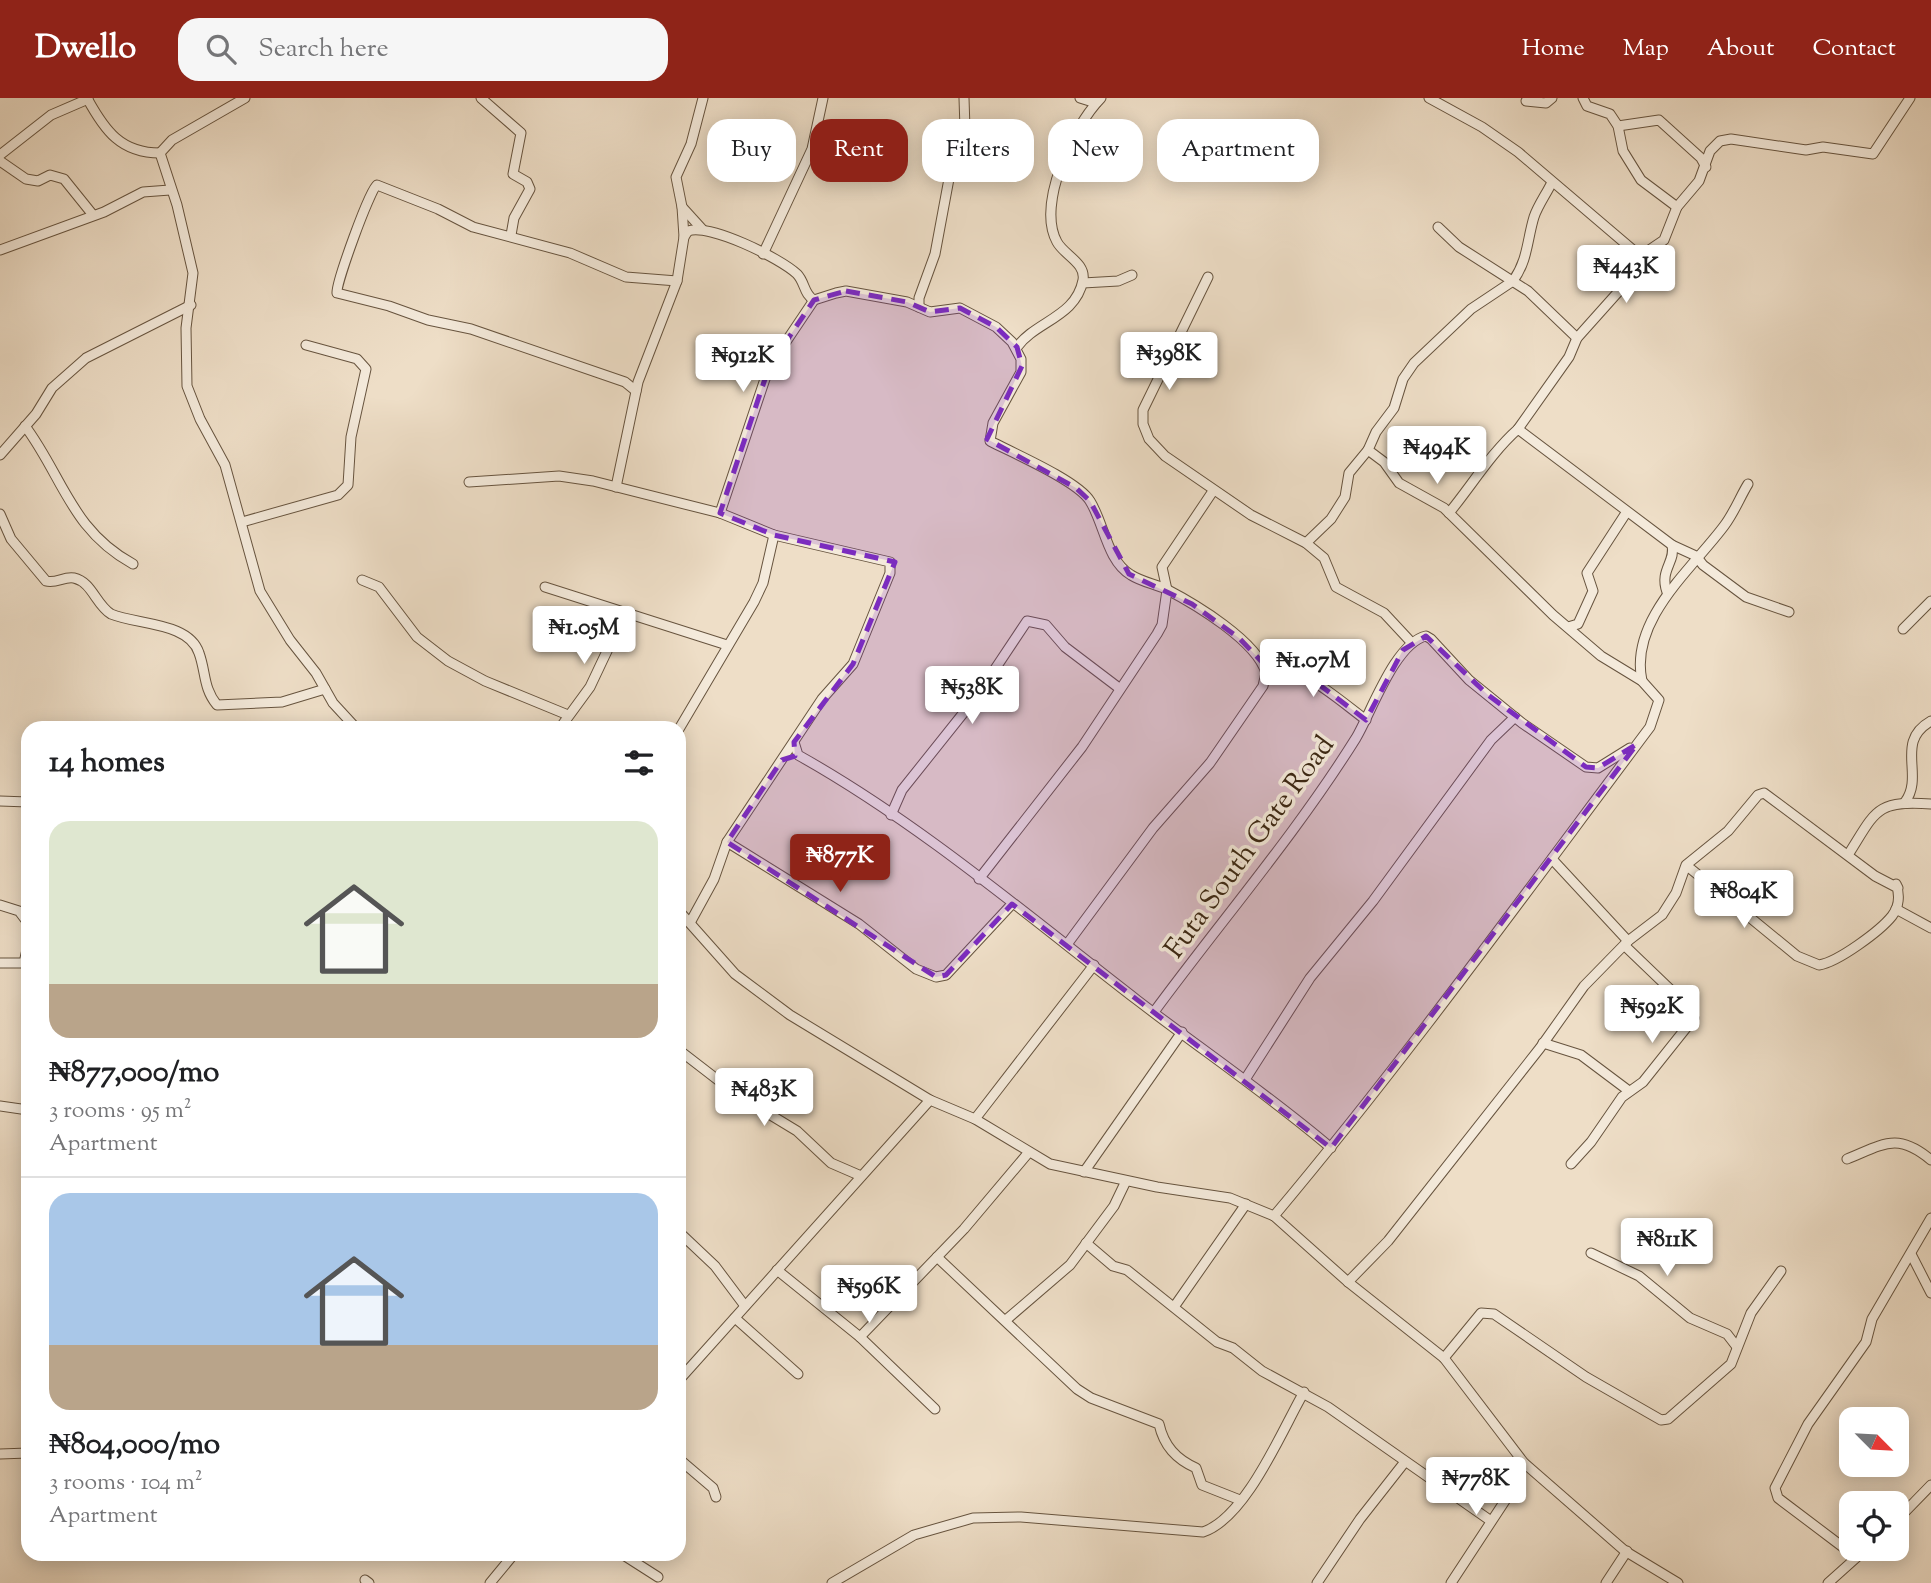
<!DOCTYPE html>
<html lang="en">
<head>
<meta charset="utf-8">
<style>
  body { margin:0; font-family:"Sorts Mill Goudy",serif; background:#f6f6f6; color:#202124; height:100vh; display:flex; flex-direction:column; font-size:26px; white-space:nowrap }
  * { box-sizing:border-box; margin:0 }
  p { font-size:23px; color:#757577 }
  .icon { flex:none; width:38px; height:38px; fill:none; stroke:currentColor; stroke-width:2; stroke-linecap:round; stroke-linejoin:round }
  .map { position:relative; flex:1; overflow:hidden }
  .sheet { position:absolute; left:21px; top:623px; width:665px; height:840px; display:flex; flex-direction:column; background:#fff; border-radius:21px; box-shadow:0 4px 18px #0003 }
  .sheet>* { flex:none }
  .banner { position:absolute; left:707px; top:21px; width:665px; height:63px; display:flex; gap:14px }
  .needle { width:46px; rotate:114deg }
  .controls { position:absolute; left:1839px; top:1309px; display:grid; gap:14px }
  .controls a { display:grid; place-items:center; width:70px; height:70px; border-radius:14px; background:#fff; box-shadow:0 4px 18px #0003; font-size:35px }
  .price { position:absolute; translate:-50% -60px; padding:0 16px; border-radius:7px; background:#fff; color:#222; font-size:23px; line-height:46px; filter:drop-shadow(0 2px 4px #0008) }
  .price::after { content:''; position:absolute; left:50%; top:42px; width:21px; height:16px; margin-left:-10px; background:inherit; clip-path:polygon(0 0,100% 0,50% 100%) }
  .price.current { background:#8f2418; color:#fff }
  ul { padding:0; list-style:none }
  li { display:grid; align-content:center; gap:14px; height:371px; padding:0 28px }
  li+li { border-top:2px solid #e0e0e0 }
  li span { display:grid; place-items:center; height:217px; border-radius:21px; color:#555 }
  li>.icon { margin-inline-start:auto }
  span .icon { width:126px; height:126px; fill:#fffc; stroke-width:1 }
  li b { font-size:30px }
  h2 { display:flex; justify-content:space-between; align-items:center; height:84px; padding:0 28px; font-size:30px }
  .pill { padding:0 24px; border-radius:21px; background:#fff; box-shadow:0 4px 18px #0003; font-size:24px; line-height:63px }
  .pill.current { background:#8f2418; color:#fff }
  header { display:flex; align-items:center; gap:42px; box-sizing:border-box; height:98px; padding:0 35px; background:#8f2418; color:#fff }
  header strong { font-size:33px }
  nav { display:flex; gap:38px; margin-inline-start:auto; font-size:24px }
  .search { width:490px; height:63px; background:#f6f6f6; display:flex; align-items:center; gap:18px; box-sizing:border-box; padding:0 24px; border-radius:21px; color:#757577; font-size:26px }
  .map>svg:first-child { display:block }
</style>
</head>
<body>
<header>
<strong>Dwello</strong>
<div class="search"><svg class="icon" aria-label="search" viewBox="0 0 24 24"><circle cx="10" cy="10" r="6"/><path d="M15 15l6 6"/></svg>Search here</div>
<nav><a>Home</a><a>Map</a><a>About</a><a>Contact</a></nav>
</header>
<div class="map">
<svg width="1931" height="1485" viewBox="0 0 1931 1485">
  <rect width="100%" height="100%" fill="#eedec7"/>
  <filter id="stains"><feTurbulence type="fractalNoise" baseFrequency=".00286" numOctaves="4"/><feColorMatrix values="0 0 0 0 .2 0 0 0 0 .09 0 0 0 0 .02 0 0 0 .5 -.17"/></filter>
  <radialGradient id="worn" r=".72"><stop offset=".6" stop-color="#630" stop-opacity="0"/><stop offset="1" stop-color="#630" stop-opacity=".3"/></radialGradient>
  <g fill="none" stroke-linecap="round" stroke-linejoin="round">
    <defs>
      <g id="minor">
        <path d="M87,0c18,33 34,55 73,55"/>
        <path d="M245,0l-73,42 -12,13 17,52 16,68 -7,55 1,58 13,33 25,46 35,126 30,49 26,33 17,30 23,25"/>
        <path d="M481,0l40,35 -8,41 14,8 3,7 -16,29 -3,17"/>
        <path d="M1080,0l16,5"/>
        <path d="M1429,0l53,29 36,25 122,104"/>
        <path d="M1583,0l4,8 23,8 8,12 5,25 18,29 36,27"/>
        <path d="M1526,3l20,2 6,-5"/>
        <path d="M1618,28l41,-6 42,38 5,9"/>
        <path d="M0,57l51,-40 37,-16"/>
        <path d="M0,63l26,18 12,2 12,-6 14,4 29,36"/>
        <path d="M682,109l20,22"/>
        <path d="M1438,129l21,20 69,44 49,47"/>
        <path d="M684,139l4,-6c21,-8 92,27 109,43 8,8 7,21 17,26"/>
        <path d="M0,152l104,-38 39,-20 27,-2"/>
        <path d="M763,156l49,-105 11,-51"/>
        <path d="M1208,179l-65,133v14l6,15 16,17 86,59 55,28 18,15 12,29 48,26 27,29"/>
        <path d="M1083,185l35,-2 14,-6"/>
        <path d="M919,209v-9l16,-44 16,-86 14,-39 -1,-31"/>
        <path d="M1017,249c19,-26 59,-30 66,-67 3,-17 -19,-25 -26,-38 -21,-38 17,-117 44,-144"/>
        <path d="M636,293l-11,-9 -154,-53 -43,-9 -39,-14 -52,-13c-1,-10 33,-104 40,-108l61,24 35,18 97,26 56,24 51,4"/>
        <path d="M25,328c38,51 46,104 108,138"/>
        <path d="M1518,331l51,-72 8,-19 42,-47 17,-32 28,-19 13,-33 22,-26 11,-30 10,-10 11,-2 75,11 17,-3 50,7 37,-56"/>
        <path d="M0,357l36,-41 16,-26 34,-30 105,-53"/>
        <path d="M469,384l90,-6 34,5 127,32 54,22 116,27v11l-37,91 -31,35 -95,143 -13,37 -23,42"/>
        <path d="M616,389l22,-105 39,-101 7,-44 -2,-30 -6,-30 15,-33 12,-46"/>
        <path d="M720,415l49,-146 45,-67 22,-7 10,-2 61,11 23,10 30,-4 36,19 16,15 9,17v13l-28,51 -3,18c23,12 88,40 100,60 14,22 17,60 41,74 11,7 24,9 35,14 29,15 91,52 100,84l-3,13 -53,77 -57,65 -85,115"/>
        <path d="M1449,415c23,-28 42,-60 69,-84l154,116 24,11 7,9 43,32 43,15"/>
        <path d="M0,416l11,25 35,42c10,3 18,-5 28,-3 18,4 22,27 37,36 26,11 78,8 88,39 7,19 4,35 18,52l65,-3 43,-13"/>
        <path d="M242,424l96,-27 10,-10 3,-48 15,-68 -9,-10 -51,-14"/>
        <path d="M1306,445l25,-24 14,-22 4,-24 19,-23"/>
        <path d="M362,482l17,7 38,50 31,24 37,20 83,34"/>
        <path d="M545,489l182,58"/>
        <path d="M1667,494c-8,-22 9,-30 5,-47"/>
        <path d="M1568,529l10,-3 15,-33 -6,-18 39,-60"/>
        <path d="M1903,531l28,-28"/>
        <path d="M1264,566c41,4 70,32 102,56"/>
        <path d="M1642,583c-13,-61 50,-112 82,-155 10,-13 16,-29 24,-42"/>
        <path d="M560,630l30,-41 35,-74"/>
        <path d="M679,631l75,-127 9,-19 11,-48"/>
        <path d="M794,644l4,13c120,67 230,161 339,245 65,50 132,95 194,148"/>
        <path d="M0,703l28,1"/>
        <path d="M1905,704c20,-27 -11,-60 26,-81"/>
        <path d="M891,717l11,-25 75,-94 50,-75 19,4 19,22 54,41"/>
        <path d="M727,744l132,82 57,45 20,8 10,-2 66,-71"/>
        <path d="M1848,757c28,-44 27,-55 83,-51"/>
        <path d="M1552,761l76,82"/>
        <path d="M979,781l103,-132 75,-113 5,-9 5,-35 -5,-23 51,-76"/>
        <path d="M0,807l19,6 9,12"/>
        <path d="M1896,811l35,19"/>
        <path d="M679,813l56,63 55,41 140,85"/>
        <path d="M0,865h24l4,-18"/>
        <path d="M1154,914c67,-91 142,-178 202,-274 16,-27 39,-95 70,-102l5,3 38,41 53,43 64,44 12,1 32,-20"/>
        <path d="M1543,945l38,12 48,36"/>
        <path d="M679,952l57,44 61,37 34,32 30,13"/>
        <path d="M1246,980l64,-100 63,-77 118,-161 24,-23"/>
        <path d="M0,1008l28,4"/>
        <path d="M975,1021l119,-154"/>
        <path d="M1847,1061c37,-15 50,-27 84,1"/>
        <path d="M1571,1066l20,-22 31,-45 21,-15 51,-64 -19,-24 -50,-48"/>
        <path d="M1084,1074l98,-140"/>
        <path d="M1274,1118c132,-157 253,-325 376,-489l9,-27 -17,-19 -41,-25 -48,-41 -109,-107 -45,-25 -15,-21 -16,-12 8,-18 18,-24 9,-29 11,-16 57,-54 42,-28c15,-21 14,-41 21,-64 4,-12 13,-24 18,-35"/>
        <path d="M679,1134l36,34 30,40"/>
        <path d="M1086,1145l27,23 14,4 90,72 16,6 29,23 66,36 163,114"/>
        <path d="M1591,1155l48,23 51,42 37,16 10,13"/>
        <path d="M1911,1156l20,39"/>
        <path d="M937,1159l140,132 14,9 68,26c5,22 17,35 37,44l6,17 38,15"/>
        <path d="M777,1172l83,67 75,72"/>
        <path d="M1348,1184l40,-41 152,-193 44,-62 44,-45 34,-26 14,-22 10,-28 42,-34 30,-36 6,-2 111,83 23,12 -2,-4c4,11 3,23 -4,32 -12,15 -54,46 -73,49l-22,-9 -111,-91"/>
        <path d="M1174,1209l72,-103"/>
        <path d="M735,1220l63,56"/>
        <path d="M1006,1222l64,-55 44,-59 12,-25"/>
        <path d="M860,1239l104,-108 65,-77"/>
        <path d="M1444,1260l37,-45 13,1 92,63 75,43 7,-1 63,-55 20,-51 30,-42"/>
        <path d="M679,1282l251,-280 45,19 75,45 107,23 73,11 44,18 74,66 96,76 80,105 101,88 53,32"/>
        <path d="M0,1356l28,-1"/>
        <path d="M679,1361l34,29 3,9"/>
        <path d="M1897,1422l34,-35"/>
        <path d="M622,1456l36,23"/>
        <path d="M1856,1459l-78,-59 -3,-10 33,-64 58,-82 6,-23 59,-101"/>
        <path d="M365,1482l4,3"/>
        <path d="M490,1485l24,-29"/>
        <path d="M832,1485l82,-48 59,-17 48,-1 182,15c43,-14 79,-102 101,-140"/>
        <path d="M1317,1485l43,-64 44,-56"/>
        <path d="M1451,1485l63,-96 10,-24"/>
        <path d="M1606,1485l21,-32"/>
        <path d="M1828,1485l38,-34"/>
      </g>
    </defs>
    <use href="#minor" stroke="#67543f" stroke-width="11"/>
    <use href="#minor" stroke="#f4eadb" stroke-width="9"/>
  </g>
  <path fill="#7b2cbf" fill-opacity="0.2" stroke="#7b2cbf" stroke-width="5" stroke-dasharray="14 9" stroke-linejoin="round" d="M846,193l61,11 23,10 30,-4 36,19 21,20 5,19 -35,73 89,49 14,13 39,73 63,30 47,34 25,26 49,16 53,40 37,-70 23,-14 62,59 98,72 12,1 39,-24 -306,404 -319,-244 -66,71 -10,2 -209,-135 55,-82 13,-4 -1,-14 59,-78 42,-102 -121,-27 -54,-22 49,-146 45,-67z"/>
  <g text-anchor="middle" stroke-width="7" stroke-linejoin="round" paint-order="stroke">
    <g font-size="28" fill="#3a2612" stroke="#f4eadb">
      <text transform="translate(1248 748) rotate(-54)" y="10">Futa South Gate Road</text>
    </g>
  </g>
  <rect width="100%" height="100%" filter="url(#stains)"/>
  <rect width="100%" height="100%" fill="url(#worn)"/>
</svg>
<div class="controls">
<a><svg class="needle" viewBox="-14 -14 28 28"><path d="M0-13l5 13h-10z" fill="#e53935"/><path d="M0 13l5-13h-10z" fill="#757577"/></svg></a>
<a><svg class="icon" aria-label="locate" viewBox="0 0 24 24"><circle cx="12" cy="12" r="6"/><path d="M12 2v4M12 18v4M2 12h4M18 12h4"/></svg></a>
</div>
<b class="price" style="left:1626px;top:207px">₦443K</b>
<b class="price" style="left:1169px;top:294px">₦398K</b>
<b class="price" style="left:743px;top:296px">₦912K</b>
<b class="price" style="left:1437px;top:388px">₦494K</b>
<b class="price" style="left:584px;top:568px">₦1.05M</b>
<b class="price" style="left:1313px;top:601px">₦1.07M</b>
<b class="price" style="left:972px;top:628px">₦538K</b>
<b class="price current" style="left:840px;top:796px">₦877K</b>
<b class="price" style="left:1744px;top:832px">₦804K</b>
<b class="price" style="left:1652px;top:947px">₦592K</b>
<b class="price" style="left:764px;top:1030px">₦483K</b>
<b class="price" style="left:1667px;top:1180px">₦811K</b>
<b class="price" style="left:869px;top:1227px">₦596K</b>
<b class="price" style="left:1476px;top:1419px">₦778K</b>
<div class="banner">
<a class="pill">Buy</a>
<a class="pill current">Rent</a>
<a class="pill">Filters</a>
<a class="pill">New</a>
<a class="pill">Apartment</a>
</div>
<section class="sheet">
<h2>14 homes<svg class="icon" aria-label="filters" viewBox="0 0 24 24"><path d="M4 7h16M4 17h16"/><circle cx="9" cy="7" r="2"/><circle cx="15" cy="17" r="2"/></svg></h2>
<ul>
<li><span style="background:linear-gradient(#dfe7d0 75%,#b9a48a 0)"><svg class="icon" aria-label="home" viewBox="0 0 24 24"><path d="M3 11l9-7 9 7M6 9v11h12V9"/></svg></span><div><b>₦877,000/mo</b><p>3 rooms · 95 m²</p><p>Apartment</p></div></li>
<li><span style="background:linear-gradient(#a9c7e8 70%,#b9a48a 0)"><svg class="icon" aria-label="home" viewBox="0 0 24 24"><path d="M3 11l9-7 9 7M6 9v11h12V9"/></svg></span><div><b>₦804,000/mo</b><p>3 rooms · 104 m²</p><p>Apartment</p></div></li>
</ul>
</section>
</div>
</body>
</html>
